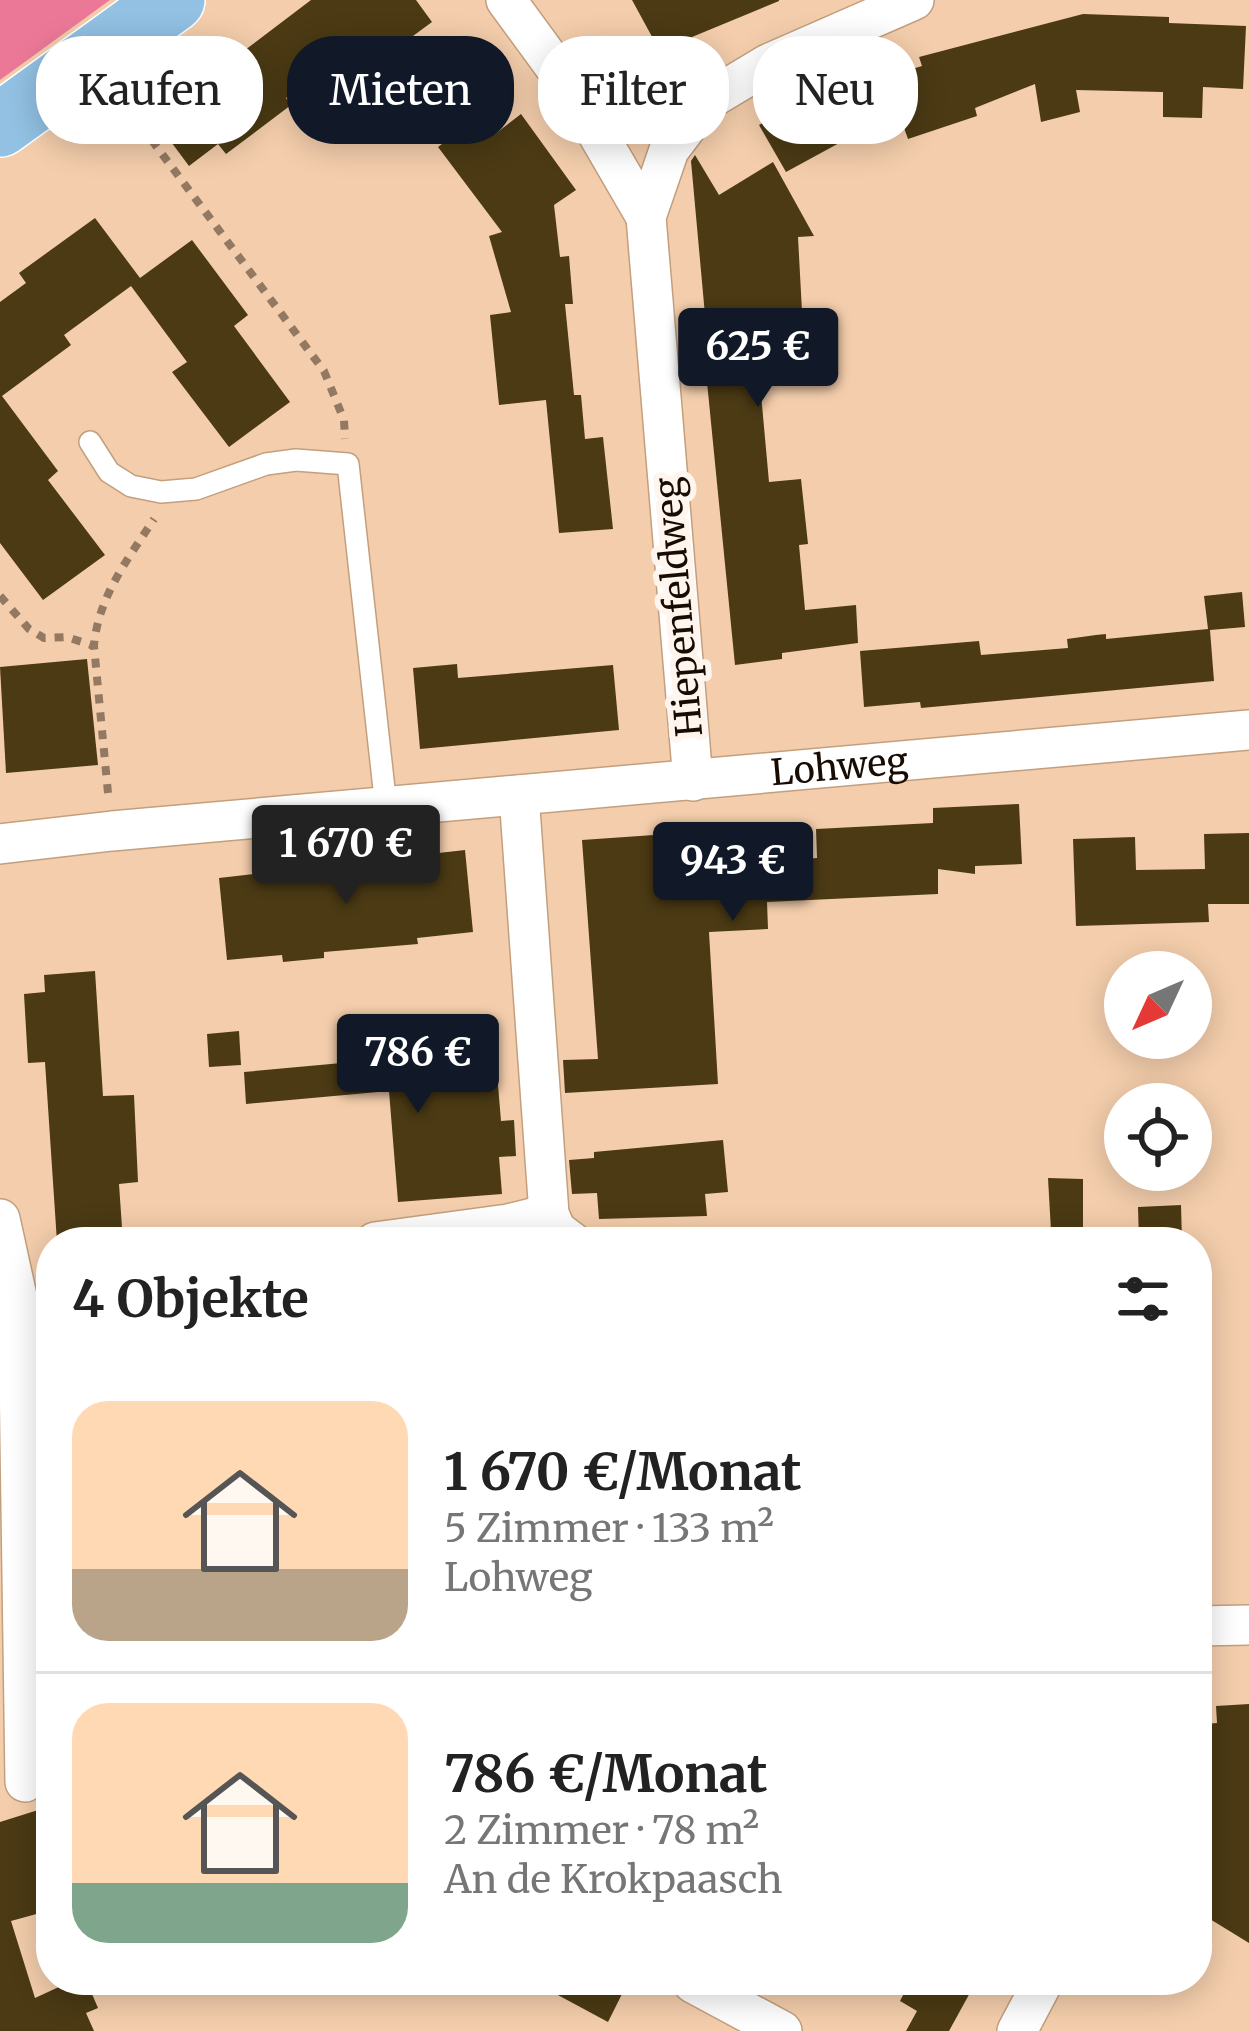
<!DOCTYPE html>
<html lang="de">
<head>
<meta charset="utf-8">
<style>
  body { margin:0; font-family:Merriweather,serif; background:#f6f6f6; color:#222; height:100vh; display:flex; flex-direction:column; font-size:45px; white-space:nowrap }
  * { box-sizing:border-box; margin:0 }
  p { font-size:39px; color:#767676 }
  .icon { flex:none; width:66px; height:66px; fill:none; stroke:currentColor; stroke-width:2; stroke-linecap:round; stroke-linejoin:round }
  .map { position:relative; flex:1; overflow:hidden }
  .drawer { position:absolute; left:36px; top:1227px; width:1176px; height:768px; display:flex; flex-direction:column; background:#fff; border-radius:48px; box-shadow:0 6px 30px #0003 }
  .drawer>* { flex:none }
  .guide { position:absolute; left:36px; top:36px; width:1179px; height:108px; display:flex; gap:24px }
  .needle { width:78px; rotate:226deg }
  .fabs { position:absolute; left:1104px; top:951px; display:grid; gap:24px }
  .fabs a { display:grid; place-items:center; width:108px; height:108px; border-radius:50%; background:#fff; box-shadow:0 6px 30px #0003; font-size:60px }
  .price { position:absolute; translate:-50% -102px; padding:0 27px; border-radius:12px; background:#111827; color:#fff; font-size:39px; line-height:78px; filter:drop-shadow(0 3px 6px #0008) }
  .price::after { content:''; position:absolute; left:50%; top:72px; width:36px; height:27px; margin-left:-18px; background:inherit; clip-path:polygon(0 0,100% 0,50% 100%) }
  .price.current { background:#222; color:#fff }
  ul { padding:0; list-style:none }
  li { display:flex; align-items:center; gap:36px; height:300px; padding:0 36px }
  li+li { border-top:3px solid #e0e0e0 }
  li span { display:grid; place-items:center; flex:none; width:336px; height:240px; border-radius:36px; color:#555 }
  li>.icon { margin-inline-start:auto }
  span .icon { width:144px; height:144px; fill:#fffc; stroke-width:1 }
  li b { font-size:51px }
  h2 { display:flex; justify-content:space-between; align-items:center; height:144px; padding:0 36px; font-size:51px }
  .pill { padding:0 42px; border-radius:48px; background:#fff; box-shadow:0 6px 30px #0003; font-size:42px; line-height:108px }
  .pill.current { background:#111827; color:#fff }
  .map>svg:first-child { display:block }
</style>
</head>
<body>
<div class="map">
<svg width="1249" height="2031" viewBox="0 0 1249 2031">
  <rect width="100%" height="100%" fill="#f4ceac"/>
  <path fill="#ec7898" d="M0,0h110l-110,80z"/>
  <g fill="#4b3a14">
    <path d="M311,0h105l16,22 -57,42 -15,-20 -74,54 5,7 -65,49 -8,-10 -29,22 -35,-47z"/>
    <path d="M632,0h147v1l-87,36 7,13 -31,16z"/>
    <path d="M1083,14l86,3v6l77,3 -3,63 -40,-2 -1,31 -39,-1v-25l-87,-2 4,22 -39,10 -6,-38 -60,24 2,8 -69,23 -10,-28 -112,61 -27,-47 90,-49 6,10 67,-20 -3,-9z"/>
    <path d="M459,87l36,47 26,-20 55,76 -22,15 6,52 9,-1 4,48h-8l9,91h7l4,44 18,-2 10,92 -54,4 -13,-133 -47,5 -9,-90 21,-3 -22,-76 13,-4 -64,-85 16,-12 -22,-28z"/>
    <path d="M695,155l24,40 54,-33 41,74 -16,1 5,93 7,-1 8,48 -58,6 9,99 32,-3 7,65 -9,1 6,65 51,-5 2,38 -76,10v6l-47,6 -28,-283 4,-1 -20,-220z"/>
    <path d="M95,218l45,60 52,-38 56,75 -14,11 56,76 -61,45 -57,-75 15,-10 -56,-76 -67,49 7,10 -69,51 56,75 -10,9 57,75 -62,45 -43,-57v-241l26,-19 -7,-10z"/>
    <path d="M1242,592l3,35 -35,3 4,51 -293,27 -1,-6 -56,5 -4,-56 119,-10 2,14 87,-7 -1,-9 29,-4 10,-1v5l102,-10 -4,-33z"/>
    <path d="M87,659l11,106 -92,8 -6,-106z"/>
    <path d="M457,664l1,14 155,-13 6,65 -199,19 -7,-81z"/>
    <path d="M1019,804l3,60 -47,2v8l-37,-5v25l-171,8 1,27 -59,3 9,152 -153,9 -2,-33 35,-1 -16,-219 158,-11 2,35 75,-6 -1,-29 117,-6v-15z"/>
    <path d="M1249,833v71h-41l1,18 -133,4 -3,-87 62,-2 1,33 69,-1 -1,-35z"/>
    <path d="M465,850l8,82 -56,6 1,6 -94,8v6l-41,4 -1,-7 -55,5 -8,-82z"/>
    <path d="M95,971l8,125 31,-1 4,87 -19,2 4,58h-66l-12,-180 -17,1 -4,-69 21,-2 -1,-17z"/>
    <path d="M239,1031l2,34 -32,2 -2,-33z"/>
    <path d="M495,1049l6,72 13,-1 2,36 -17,1 3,37 -104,8 -9,-111 -143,13 -2,-32z"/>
    <path d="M723,1140l5,52 -23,2 2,22 -108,3 -2,-26 -25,1 -3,-34 25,-2v-6z"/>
    <path d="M1048,1178l35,1v51l-32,1z"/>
    <path d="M1181,1205l1,37h-43l-1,-35z"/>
    <path d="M1249,1704v239l-44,-27 -4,-120h7l-2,-72 11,-1 -1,-17z"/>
    <path d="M51,1806v104l-40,11 24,77 39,-18h12l12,28 -12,5 8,18h-94v-209z"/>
    <path d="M530,1980h99l-21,42z"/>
    <path d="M911,1980h66l-28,51h-43l11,-20 -17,-10z"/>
  </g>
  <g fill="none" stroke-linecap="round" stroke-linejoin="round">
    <defs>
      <path id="lane" d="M90,442l19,30 22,14 30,6 35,-3 70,-25 30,-4 52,4 38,343"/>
      <g id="street">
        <path d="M506,0l68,93 55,29 30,1 29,-11 80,-48 146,-64"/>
        <path d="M574,93l72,124"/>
        <path d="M693,781l-47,-564 23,-67 37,-49"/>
        <path d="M519,795l30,419 7,16 16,12"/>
        <path id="s1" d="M0,844l112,-13 1137,-101"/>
        <path d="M0,1219l18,82 7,481"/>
        <path d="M375,1242l133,-18 41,-10"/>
        <path d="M1197,1626l52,-1"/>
        <path d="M693,1983l89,48"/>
        <path d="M1017,2031l27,-51"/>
      </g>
      <path id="primary" d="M0,125l173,-125"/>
    </defs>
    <use href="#lane" stroke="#c39f7e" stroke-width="24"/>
    <use href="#street" stroke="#c39f7e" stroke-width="42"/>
    <use href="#primary" stroke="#fff" stroke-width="66"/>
    <g stroke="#947962" stroke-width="8" stroke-dasharray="9 9" stroke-linecap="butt">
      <path d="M130,111l194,260 20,49 1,19"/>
      <path d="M0,596l29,33 15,9 23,-1 27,9"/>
      <path d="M108,793l-14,-147c4,-49 34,-87 60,-127"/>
    </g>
    <use href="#lane" stroke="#fff" stroke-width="21"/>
    <use href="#street" stroke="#fff" stroke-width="39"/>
    <use href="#primary" stroke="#92c1e3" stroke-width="63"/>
  </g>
  <g text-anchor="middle" stroke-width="12" stroke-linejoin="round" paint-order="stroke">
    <g font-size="36" fill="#180b02" stroke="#fdf5ee">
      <text transform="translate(678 607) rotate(-95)" y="13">Hiepenfeldweg</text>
      <text dy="13" stroke="none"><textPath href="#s1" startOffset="843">Lohweg</textPath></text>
    </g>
  </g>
</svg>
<div class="fabs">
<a><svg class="needle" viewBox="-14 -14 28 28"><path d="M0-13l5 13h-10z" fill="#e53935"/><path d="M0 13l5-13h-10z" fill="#767676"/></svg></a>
<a><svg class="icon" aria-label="locate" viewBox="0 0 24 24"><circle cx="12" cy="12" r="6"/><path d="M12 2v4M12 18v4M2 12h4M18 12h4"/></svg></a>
</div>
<b class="price" style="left:758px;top:410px">625 €</b>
<b class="price current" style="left:346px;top:907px">1 670 €</b>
<b class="price" style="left:733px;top:924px">943 €</b>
<b class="price" style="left:418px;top:1116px">786 €</b>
<div class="guide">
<a class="pill">Kaufen</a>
<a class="pill current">Mieten</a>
<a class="pill">Filter</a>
<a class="pill">Neu</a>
</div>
<section class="drawer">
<h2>4 Objekte<svg class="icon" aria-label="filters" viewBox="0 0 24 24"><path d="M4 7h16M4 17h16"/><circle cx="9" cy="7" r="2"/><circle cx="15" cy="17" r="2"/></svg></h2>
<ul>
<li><span style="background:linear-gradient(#ffd9b3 70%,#b9a48a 0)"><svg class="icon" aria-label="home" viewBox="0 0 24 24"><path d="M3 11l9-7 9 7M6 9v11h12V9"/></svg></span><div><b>1 670 €/Monat</b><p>5 Zimmer · 133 m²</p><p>Lohweg</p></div></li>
<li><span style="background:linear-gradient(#ffd9b3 75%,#7fa58c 0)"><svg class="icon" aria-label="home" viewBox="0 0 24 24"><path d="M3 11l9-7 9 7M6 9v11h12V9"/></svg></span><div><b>786 €/Monat</b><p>2 Zimmer · 78 m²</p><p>An de Krokpaasch</p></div></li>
</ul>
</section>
</div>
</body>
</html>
